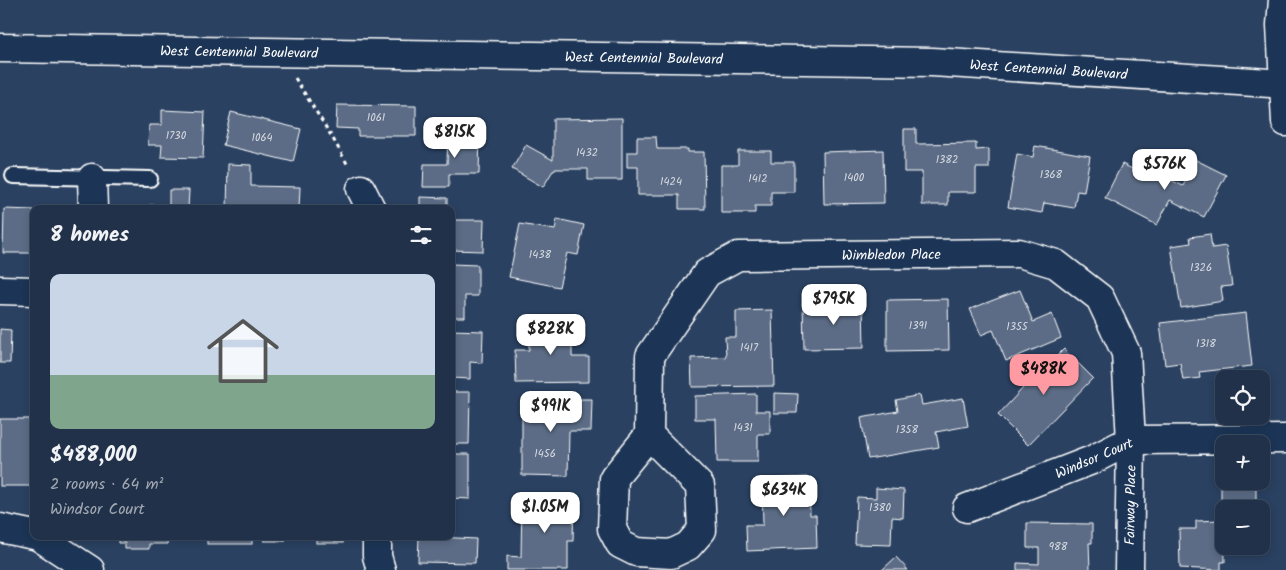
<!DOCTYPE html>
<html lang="en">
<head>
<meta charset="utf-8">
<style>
  body { margin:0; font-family:Kalam,sans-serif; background:#2d3d53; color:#f1f3f6; height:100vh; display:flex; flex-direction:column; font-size:19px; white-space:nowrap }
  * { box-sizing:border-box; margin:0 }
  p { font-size:16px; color:#a2a9b4 }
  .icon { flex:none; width:28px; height:28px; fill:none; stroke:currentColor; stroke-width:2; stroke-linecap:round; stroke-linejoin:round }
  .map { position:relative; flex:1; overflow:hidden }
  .details { position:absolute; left:30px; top:205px; width:425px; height:335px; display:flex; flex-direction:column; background:#203149; border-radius:10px; box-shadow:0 2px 8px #0003,0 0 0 1px #3d4c61 }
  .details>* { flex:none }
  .fabs { position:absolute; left:1215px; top:370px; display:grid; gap:10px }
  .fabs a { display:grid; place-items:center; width:55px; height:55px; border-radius:10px; background:#203149; box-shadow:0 2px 8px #0003,0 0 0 1px #3d4c61; font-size:25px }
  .price { position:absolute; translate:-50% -42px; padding:0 11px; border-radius:10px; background:#fff; color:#222; font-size:16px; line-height:32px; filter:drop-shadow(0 1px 2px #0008) }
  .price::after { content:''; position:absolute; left:50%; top:30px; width:15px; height:11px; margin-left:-8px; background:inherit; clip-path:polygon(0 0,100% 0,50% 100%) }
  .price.active { background:#ff9aa2; color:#111 }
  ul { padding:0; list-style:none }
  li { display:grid; align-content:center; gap:10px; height:265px; padding:0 20px }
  li span { display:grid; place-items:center; height:155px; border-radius:10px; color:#555 }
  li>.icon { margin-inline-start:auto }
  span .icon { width:90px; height:90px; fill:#fffc; stroke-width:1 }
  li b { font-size:21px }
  h2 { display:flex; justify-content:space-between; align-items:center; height:60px; padding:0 20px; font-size:21px }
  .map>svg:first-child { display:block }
</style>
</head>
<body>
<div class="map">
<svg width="1286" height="570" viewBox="0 0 1286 570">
  <rect width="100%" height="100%" fill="#2a4161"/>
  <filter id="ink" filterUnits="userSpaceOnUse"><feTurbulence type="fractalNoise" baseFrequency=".02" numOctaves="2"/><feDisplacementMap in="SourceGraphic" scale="10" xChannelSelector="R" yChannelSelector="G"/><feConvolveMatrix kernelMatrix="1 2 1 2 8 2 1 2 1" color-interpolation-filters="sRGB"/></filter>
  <g filter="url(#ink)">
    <g fill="#5b6c86" stroke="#fff">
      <path d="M337,105l79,1v30h-58v-7l-22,-1z"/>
      <path d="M162,110l43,2 -2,46 -42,-1 1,-12h-14l1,-20h13z"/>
      <path d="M231,112l70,17 -8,33 -70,-17z"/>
      <path d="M622,118v62h-34v-11h-34l-11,18 -31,-18 14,-24 27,15v-41z"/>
      <path d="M904,129h12v15l60,-1v7l13,-1v19h-13v24h-28v13h-26v-33h-18z"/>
      <path d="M448,130l32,1 -1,43h-30v13h-26l1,-23h23z"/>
      <path d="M637,137h19l1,12h31v3h16l1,57h-26v-14h-41v-28h-11v-15h10z"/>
      <path d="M1035,146l55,10 -6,36 -7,-1 -3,17 -30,-5 -2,10 -34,-6 9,-53 16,3z"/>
      <path d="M883,150l1,53 -60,1 -1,-52z"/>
      <path d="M738,151h33v11h23v30h-23v14h-16v7h-34v-48h17z"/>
      <path d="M1196,160l30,15 -22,42 -34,-17 -13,25 -52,-27 17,-34 25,12 3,-6 33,16z"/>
      <path d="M228,164l23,1v21l49,1 -1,22h-72z"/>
      <path d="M169,190h20l-1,19h-39v-4h20z"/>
      <path d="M420,197l27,1v11h-27z"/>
      <path d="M4,209l30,1v43h-31z"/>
      <path d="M557,219l27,6 -6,30 -11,-2 -8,34 -50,-10 11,-53 35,6z"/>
      <path d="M451,220h33l-1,31 -32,-1z"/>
      <path d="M1210,234l2,14 14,-2 6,40 -11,1 2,14 -42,7 -10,-62 20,-3 -1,-6z"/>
      <path d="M451,264l27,1v31h-13v21h-14z"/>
      <path d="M1020,290l13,32 19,-8 9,24 -55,23 -13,-31 -12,5 -11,-26z"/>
      <path d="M948,299l1,51 -62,1v-51z"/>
      <path d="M863,302l1,46 -60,1 -1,-46z"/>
      <path d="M772,310l2,76 -82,1 -1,-29 35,-1 -1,-20h11v-26z"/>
      <path d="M1246,313l6,53 -53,6 1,6 -17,2 -3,-17 -15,2 -5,-42z"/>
      <path d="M572,321v36h17v25l-73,1 -1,-33h14v-28z"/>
      <path d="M0,329l11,1 -1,33h-10z"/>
      <path d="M451,330l32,1 -1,32 -12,-1v17l-19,-1z"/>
      <path d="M1064,349l29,29 -65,67 -30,-30 25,-27 -6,-6 15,-16 8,7z"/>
      <path d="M451,392h19l-1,52h-18z"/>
      <path d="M774,393l24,1 -1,19h-23z"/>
      <path d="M756,394v17h14v23h-12v28h-41l-1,-43h-21v-23z"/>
      <path d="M920,395l2,10 41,-7 5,28 -32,6 3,15 -71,12 -7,-41 37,-7 -2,-11z"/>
      <path d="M522,399h70l-1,32h-22l-1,45 -46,-1z"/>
      <rect x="0" y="419" width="34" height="67"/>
      <path d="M451,454h19v45l-19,-1z"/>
      <path d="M809,477l1,38h6l1,33 -70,3 -1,-26h17l-1,-46z"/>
      <path d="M1221,480h3v1h32v28h-32l1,53h-4v8l-41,-2 -1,-39h17v-8l25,-1z"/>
      <path d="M876,488l28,2 -1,28 -11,-1 -1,28 -36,-1 2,-47 19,1z"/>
      <path d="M522,497l52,1 -1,43h-5v29h-61v-14l14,1z"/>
      <path d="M1027,523l65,1v19h-3l1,27h-73v-7l22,1v-16h-12z"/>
      <path d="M118,536h50l-1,8h-18v5h-24v-6h-7z"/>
      <rect x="207" y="536" width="45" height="8"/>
      <rect x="264" y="536" width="21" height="5"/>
      <rect x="316" y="536" width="27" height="7"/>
      <path d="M419,536l57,3 -1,24 -57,-1z"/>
      <path d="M896,557l12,13h-26z"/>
    </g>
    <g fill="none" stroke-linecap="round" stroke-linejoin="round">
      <defs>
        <path id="service" d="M13,176l137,3"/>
        <g id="minor">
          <path d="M1283,0l-2,25 3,59"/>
          <path d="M92,178l1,31"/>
          <path d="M361,189l10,20"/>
          <path d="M0,290l34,1"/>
          <path id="s1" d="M649,435l-35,43 -2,51 8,15 16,8 35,2 17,-8 14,-16 -2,-44 -51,-51 1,-79 57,-83 31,-17 281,-3 37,11 44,34 26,55 5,87 -2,130"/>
          <path d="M967,508l125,-48 39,-20 155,-1"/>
          <path d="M0,528l34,7"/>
          <path d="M38,536l52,34"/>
          <path d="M377,536v20l4,14"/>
        </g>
        <path id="tertiary" d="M1284,84l2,38"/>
        <g id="secondary">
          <path id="s2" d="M0,48l932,14 354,22"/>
        </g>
      </defs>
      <use href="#service" stroke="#fff" stroke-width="18"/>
      <use href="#minor" stroke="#fff" stroke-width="31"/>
      <use href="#tertiary" stroke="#fff" stroke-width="31"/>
      <use href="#secondary" stroke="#fff" stroke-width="31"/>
      <path stroke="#fff" stroke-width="3" stroke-dasharray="4 4" stroke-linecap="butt" d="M295,78l37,59 17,30"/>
      <use href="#service" stroke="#1d3557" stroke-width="14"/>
      <use href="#minor" stroke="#1d3557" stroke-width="28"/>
      <use href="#tertiary" stroke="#1d3557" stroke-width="28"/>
      <use href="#secondary" stroke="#1d3557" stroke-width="28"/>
    </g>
  </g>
  <g text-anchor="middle" stroke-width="5" stroke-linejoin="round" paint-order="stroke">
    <g font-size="11" fill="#d6dae1">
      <text x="376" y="121">1061</text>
      <text x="176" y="139">1730</text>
      <text x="262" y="141">1064</text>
      <text x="587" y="156">1432</text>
      <text x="947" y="163">1382</text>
      <text x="1051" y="178">1368</text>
      <text x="854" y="181">1400</text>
      <text x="758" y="182">1412</text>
      <text x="671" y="185">1424</text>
      <text x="540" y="258">1438</text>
      <text x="1201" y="271">1326</text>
      <text x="918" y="329">1391</text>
      <text x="1017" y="330">1355</text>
      <text x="1206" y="347">1318</text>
      <text x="749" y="351">1417</text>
      <text x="743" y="431">1431</text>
      <text x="907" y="433">1358</text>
      <text x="545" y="457">1456</text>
      <text x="880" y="511">1380</text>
      <text x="1058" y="550">988</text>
    </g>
    <g font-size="14" fill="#fff" stroke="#1d3557">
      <text dy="5" stroke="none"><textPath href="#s2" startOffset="239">West Centennial Boulevard</textPath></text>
      <text dy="5" stroke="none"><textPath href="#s2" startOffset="644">West Centennial Boulevard</textPath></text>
      <text dy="5" stroke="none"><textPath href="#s2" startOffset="1049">West Centennial Boulevard</textPath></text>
      <text dy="5" stroke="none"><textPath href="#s1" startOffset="701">Wimbledon Place</textPath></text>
      <text transform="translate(1094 458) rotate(-23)" y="5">Windsor Court</text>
      <text transform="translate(1130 505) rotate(-89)" y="5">Fairway Place</text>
    </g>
  </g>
</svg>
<div class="fabs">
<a><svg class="icon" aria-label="locate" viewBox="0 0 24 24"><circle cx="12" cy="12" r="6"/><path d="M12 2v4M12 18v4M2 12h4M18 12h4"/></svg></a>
<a>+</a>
<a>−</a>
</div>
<b class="price" style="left:455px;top:159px">$815K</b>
<b class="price" style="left:1165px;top:191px">$576K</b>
<b class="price" style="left:834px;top:326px">$795K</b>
<b class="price" style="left:551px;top:356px">$828K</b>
<b class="price active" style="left:1044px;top:396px">$488K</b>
<b class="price" style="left:551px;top:433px">$991K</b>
<b class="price" style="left:784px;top:517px">$634K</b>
<b class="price" style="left:545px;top:534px">$1.05M</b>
<section class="details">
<h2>8 homes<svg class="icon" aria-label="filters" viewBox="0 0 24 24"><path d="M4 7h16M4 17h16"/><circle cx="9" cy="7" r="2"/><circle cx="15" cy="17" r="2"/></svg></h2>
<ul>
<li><span style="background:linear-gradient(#c9d6e8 65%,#7fa58c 0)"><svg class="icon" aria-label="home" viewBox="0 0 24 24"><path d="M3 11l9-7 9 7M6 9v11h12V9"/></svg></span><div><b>$488,000</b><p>2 rooms · 64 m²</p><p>Windsor Court</p></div></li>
</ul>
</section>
</div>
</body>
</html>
